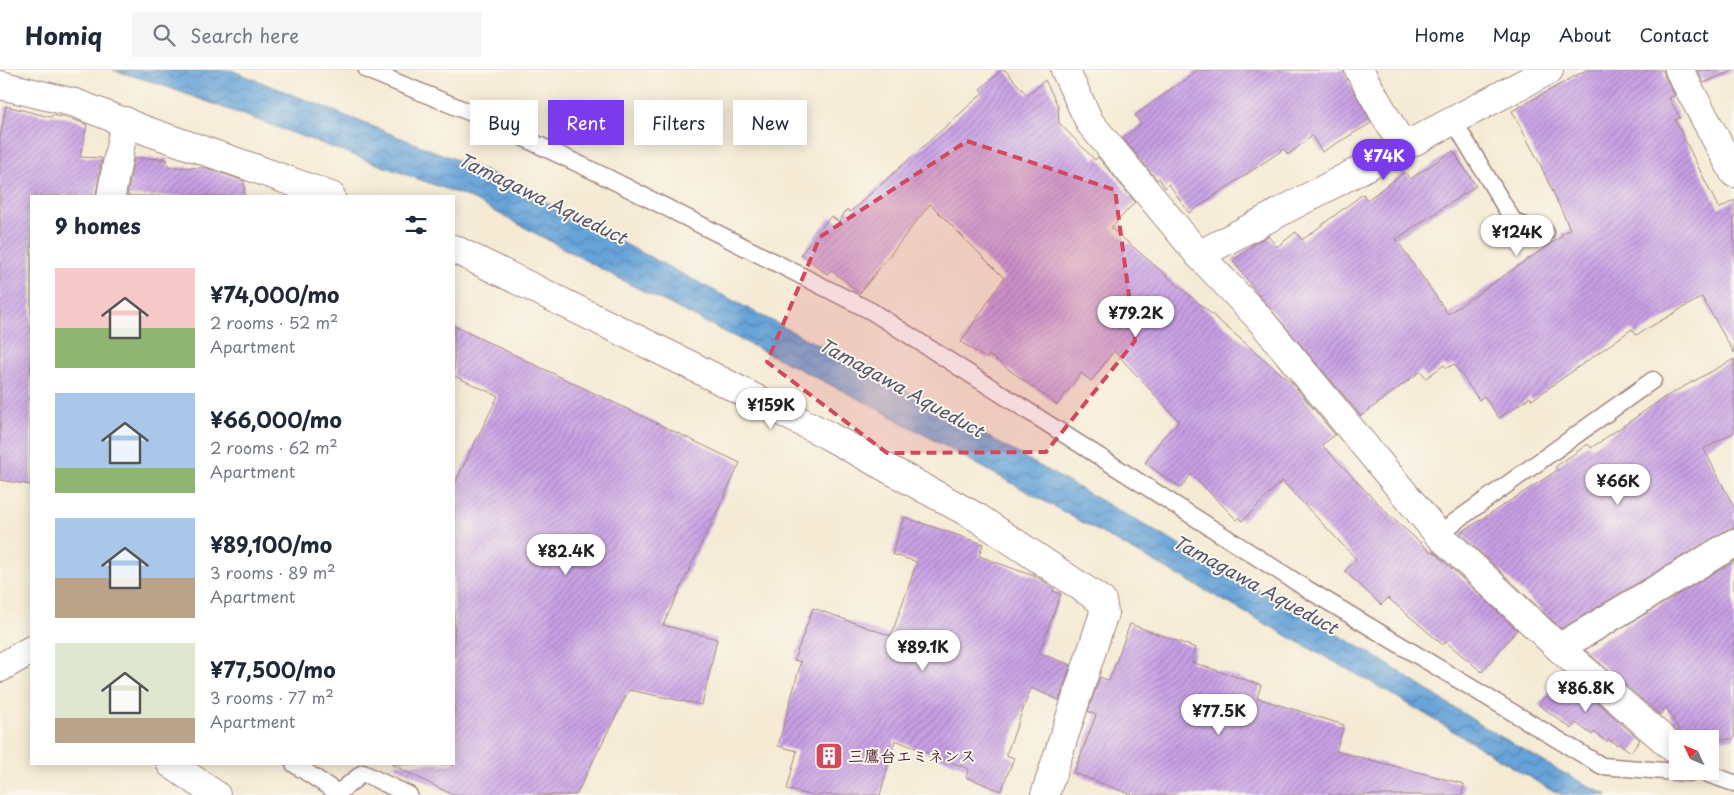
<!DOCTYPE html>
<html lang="en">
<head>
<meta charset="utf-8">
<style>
  body { margin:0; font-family:"Playpen Sans","Klee One",sans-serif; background:#f6f6f7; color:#1f2937; height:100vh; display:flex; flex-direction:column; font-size:19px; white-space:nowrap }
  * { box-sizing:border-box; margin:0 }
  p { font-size:16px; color:#747a83 }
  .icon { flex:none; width:28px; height:28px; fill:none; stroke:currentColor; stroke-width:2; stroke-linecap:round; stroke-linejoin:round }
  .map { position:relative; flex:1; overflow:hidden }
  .sheet { position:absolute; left:30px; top:125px; width:425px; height:570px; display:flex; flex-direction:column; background:#fff; border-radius:0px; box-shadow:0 2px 12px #0003 }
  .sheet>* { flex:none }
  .guide { position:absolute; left:470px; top:30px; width:475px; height:45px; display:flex; gap:10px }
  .needle { width:32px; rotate:314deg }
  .buttons { position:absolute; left:1669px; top:660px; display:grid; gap:10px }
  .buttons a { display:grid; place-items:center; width:50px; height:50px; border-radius:0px; background:#fff; box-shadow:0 2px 12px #0003; font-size:25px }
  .price { position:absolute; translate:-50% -42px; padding:0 11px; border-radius:18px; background:#fff; color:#222; font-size:16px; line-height:32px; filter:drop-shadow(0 1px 2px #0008) }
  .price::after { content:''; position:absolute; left:50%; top:30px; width:15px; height:11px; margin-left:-8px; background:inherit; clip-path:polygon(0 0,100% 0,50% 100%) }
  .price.on { background:#7c3aed; color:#fff }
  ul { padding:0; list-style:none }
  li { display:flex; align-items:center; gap:15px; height:125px; padding:0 25px }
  li span { display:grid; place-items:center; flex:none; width:140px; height:100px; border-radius:0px; color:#555 }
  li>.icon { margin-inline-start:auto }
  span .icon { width:60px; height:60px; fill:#fffc; stroke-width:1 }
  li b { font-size:21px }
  h2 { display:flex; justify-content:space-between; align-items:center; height:60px; padding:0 25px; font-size:21px }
  .tag { padding:0 18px; border-radius:0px; background:#fff; box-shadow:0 2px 12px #0003; font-size:18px; line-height:45px }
  .tag.on { background:#7c3aed; color:#fff }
  header { display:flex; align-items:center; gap:30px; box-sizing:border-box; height:70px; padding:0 25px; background:#fff; border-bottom:1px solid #e0e1e3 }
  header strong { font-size:24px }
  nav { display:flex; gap:28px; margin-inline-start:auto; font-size:18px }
  .search { width:350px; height:45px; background:#f6f6f7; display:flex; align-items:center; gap:12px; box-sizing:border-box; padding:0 18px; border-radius:0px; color:#747a83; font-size:19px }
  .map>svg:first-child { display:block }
</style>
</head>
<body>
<header>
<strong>Homiq</strong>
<div class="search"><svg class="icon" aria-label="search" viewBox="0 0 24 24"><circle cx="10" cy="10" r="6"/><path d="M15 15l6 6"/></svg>Search here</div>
<nav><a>Home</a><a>Map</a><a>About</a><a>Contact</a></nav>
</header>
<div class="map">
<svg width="1734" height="725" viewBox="0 0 1734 725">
  <defs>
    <pattern id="water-waves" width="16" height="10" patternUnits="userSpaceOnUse" patternTransform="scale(1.25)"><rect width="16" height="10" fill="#66a3d8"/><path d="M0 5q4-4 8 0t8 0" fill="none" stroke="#5684af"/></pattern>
    <pattern id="building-hatch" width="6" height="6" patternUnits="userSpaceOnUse" patternTransform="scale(1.25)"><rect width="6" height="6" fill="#c8a0e5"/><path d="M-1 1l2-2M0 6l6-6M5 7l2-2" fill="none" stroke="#a482ba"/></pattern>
  </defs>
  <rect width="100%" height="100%" fill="#fbf7ec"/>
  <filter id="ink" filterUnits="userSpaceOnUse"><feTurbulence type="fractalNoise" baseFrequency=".02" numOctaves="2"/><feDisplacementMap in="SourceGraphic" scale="10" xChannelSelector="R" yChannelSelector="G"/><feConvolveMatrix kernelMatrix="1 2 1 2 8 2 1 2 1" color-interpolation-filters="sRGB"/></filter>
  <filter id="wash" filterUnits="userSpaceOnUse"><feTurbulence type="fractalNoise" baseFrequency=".0096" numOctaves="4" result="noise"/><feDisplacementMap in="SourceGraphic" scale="20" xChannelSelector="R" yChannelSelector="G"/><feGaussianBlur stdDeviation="1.12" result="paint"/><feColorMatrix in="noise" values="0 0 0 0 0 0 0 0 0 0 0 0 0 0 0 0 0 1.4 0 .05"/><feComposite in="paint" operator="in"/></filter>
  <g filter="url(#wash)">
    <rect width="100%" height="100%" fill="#f5ebd5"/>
    <path fill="url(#water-waves)" stroke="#586182" d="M113,0h118l261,104 442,232 436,247 108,70 78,46 51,26h-44l-16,-7 -162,-98 -520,-288 -234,-117 -161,-87 -314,-115z"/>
    <g id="blocks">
      <g fill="url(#building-hatch)">
        <path d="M1002,0h3l22,25 18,-15 13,26 1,17 36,37 3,-3 37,45 -24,26 182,156 42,51 -13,10 67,70 42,37 2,-1 84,79 -35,42 -36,-30 -3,3 -55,-47 -7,7 -36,-34 11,-12 -74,-78 -40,40 -2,-4 -3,3 -46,-46 -10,14 -36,-25 18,-26 16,-16 -65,-70 -23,30 -10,-8 -24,32 -68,-50 -2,4 -26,-17 43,-64 -74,-74 -70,89 -29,-23 -4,4 -26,-20 30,-38 8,6 8,-13 3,3 133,-119 -3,-4z"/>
        <path d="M1198,0h145l28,53 -49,29 -10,-16 -24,19 -4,-6 -95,64 -20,-29 -4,4 -6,-10 -2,2 -34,-42 18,-14 -6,-9z"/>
        <path d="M1586,0h77l2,7 10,19 -6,2 11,20 -5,2 44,89 15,-9v153l-32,-56 -66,38 -4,-6 -100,71 -2,-3 -31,21 -15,-22 -5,4 -25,-36 -7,4 -3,-3 -18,13 -5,-7 -60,45 -100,-118 -28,-37 24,-19 11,-6 9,11 19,-15 6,8 61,-46 4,6 38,-28 5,7 43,-28 23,35 -80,53 52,75 114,-78 -1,-2 9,-5 -30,-65 -28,-53z"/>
        <path d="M1697,0h37l-30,13z"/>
        <path d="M6,36l44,11 3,-2 22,5 12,5 -7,32 22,1 -6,38h-65v289l-31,-5v-342z"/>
        <path d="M134,88l33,1 1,8 39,1 37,13v15h-117z"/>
        <path d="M454,256l286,137 -77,162 54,14 -15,66 -73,-15 -53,105h-123l-62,-31h63v-279l44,-89 -44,-20z"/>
        <path d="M1734,289v73l-30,17 30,58v20l-8,3 -165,99 -101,-96 98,-63 -3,-3 33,-23 3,4 74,-51z"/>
        <path d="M904,447l79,27 -4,12 60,22 10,7v1l5,3 -1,2 8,3 -22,59 32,12 -12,35 -28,-12 -25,67 8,3 -13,33 -35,-14 3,-8 -74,-29 -15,55h-71l-22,-6 10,-38 -19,-5 23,-84 -7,-2 19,-52 78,28 26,-74 -25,-8z"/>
        <path d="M1734,491v178h-47l-5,-4 -16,-28 -6,8 -75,-65z"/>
        <path d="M1130,554l66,24 -5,14 70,23 -4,13 87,27 -8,26 128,33 -2,11h-329l-59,-22 22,-58 -8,-4 12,-34 9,4z"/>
        <path d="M1563,602l77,68 -9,12 -13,-9 -1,2 -9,-6 -1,3 -13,-10 -2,3 -16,-12 -4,6 -33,-24z"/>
      </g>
    </g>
  </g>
  <g filter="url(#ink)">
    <use href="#blocks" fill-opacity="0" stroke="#a08580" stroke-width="1"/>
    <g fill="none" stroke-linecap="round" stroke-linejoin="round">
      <defs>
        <g id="service">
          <path d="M367,0l102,42 133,63 269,136 436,278 295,177 87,7 10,-2 35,12"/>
          <path d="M1453,50l61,102 32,11"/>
          <path d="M1438,464l215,-154"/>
          <path d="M294,694l44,29 25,-20 46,22"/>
        </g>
        <g id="minor">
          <path d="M1065,0l25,53 109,132 58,61 181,218 121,114 119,104"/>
          <path d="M1359,0l44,77"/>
          <path d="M1679,0l55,103"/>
          <path d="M0,15l75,18 75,29 101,35 80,29"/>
          <path d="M111,126l14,-75"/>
          <path d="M454,179l238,117 135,69 151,83 124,83 2,12 -59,182"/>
          <path d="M1199,185l350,-185"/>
          <path d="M1559,578l175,-105"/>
          <path d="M0,598l31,-18"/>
          <path d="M171,694l45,31"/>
        </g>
      </defs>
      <use href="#service" stroke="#a08580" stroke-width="19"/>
      <use href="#minor" stroke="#a08580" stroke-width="30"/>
      <use href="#service" stroke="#fff" stroke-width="16"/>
      <use href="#minor" stroke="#fff" stroke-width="28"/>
    </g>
  </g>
  <path fill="#d1495b" fill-opacity="0.2" stroke="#d1495b" stroke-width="4" stroke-dasharray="10 6" stroke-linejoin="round" d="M967,71l148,49 20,151 -89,111 -159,1 -120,-91 53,-125z"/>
  <defs>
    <symbol id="building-square" viewBox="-11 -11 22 22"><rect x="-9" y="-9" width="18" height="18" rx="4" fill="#d1495b" stroke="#fbf7ec"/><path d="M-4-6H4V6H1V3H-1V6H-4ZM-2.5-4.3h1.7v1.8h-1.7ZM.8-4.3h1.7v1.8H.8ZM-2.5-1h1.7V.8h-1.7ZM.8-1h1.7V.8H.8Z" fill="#fff"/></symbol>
  </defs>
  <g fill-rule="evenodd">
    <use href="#building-square" x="813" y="670" width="32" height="32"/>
  </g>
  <g text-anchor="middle" stroke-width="4" stroke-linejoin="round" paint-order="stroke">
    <g font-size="16" font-weight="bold" fill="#4a1f2b" stroke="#fbf7ec" text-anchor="start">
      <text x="848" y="692">三鷹台エミネンス</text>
    </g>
    <g font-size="18" font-style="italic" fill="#555470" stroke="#fbf7ec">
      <text transform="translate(542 129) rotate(26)" y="6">Tamagawa Aqueduct</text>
      <text transform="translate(901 318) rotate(29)" y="6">Tamagawa Aqueduct</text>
      <text transform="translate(1255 515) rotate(29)" y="6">Tamagawa Aqueduct</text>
    </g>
  </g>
</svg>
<div class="buttons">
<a><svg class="needle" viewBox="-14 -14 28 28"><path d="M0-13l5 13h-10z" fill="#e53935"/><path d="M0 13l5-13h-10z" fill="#747a83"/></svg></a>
</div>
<b class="price on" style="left:1384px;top:111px">¥74K</b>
<b class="price" style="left:1517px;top:187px">¥124K</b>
<b class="price" style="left:1136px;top:268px">¥79.2K</b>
<b class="price" style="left:771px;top:360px">¥159K</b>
<b class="price" style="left:1618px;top:436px">¥66K</b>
<b class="price" style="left:566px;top:506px">¥82.4K</b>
<b class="price" style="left:923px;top:602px">¥89.1K</b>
<b class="price" style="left:1586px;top:643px">¥86.8K</b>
<b class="price" style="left:1219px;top:666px">¥77.5K</b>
<div class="guide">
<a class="tag">Buy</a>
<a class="tag on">Rent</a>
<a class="tag">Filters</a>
<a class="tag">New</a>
</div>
<section class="sheet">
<h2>9 homes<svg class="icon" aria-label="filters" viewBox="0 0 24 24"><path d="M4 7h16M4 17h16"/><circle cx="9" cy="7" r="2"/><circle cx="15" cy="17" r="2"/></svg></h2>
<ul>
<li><span style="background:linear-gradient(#f6c9c9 60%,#8fb573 0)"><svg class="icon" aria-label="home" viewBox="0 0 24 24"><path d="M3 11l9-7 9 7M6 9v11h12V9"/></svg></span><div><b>¥74,000/mo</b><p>2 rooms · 52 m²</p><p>Apartment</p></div></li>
<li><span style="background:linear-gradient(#a9c7e8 75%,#8fb573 0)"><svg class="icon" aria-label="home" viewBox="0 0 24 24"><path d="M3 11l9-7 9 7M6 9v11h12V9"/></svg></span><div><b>¥66,000/mo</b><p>2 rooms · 62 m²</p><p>Apartment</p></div></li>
<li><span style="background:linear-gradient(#a9c7e8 60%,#b9a48a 0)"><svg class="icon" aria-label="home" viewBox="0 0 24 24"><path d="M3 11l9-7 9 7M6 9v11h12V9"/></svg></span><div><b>¥89,100/mo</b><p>3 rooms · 89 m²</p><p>Apartment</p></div></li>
<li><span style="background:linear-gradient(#dfe7d0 75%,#b9a48a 0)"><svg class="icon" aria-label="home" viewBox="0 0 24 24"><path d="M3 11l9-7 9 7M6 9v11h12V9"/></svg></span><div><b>¥77,500/mo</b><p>3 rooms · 77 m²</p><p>Apartment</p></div></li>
</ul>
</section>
</div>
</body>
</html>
